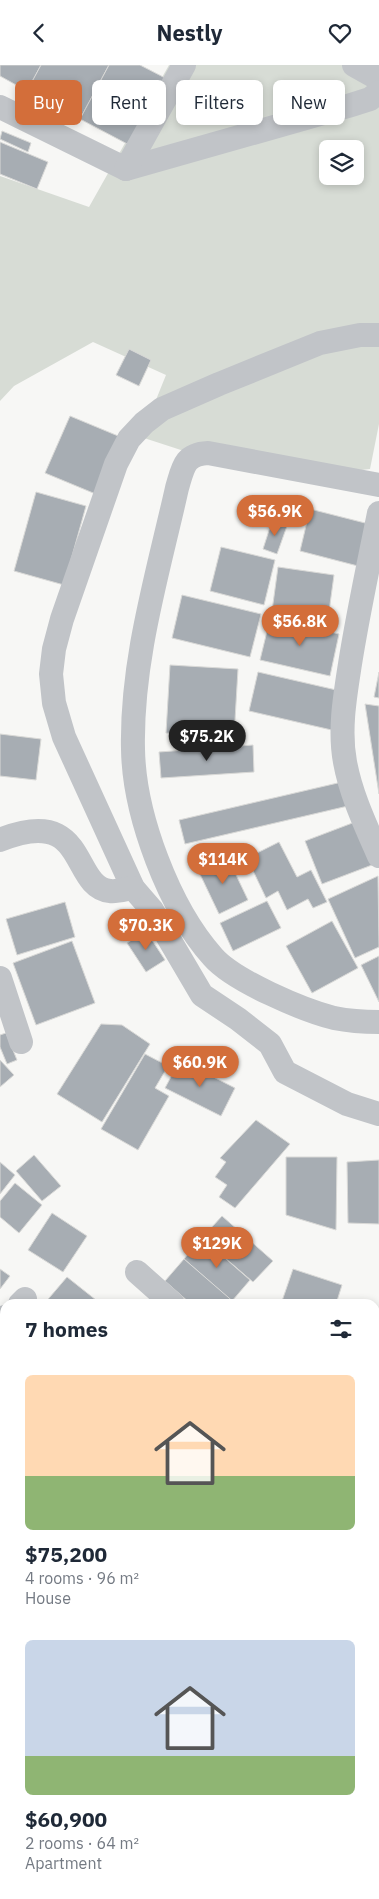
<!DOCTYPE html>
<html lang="en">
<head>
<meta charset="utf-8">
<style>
  body { margin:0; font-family:"IBM Plex Sans",sans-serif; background:#f2f2f3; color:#1f2937; height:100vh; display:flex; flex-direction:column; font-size:19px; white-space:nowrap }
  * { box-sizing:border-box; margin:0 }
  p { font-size:16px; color:#747a83 }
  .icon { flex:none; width:28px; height:28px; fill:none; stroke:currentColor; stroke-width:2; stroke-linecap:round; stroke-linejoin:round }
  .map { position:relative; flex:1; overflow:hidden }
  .side { position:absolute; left:0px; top:1234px; width:380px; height:601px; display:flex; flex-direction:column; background:#fff; border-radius:15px 15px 0 0; box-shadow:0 2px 8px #0003 }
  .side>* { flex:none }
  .guide { position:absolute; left:15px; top:15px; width:350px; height:45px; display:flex; gap:10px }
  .fabs { position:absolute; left:319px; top:75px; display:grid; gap:10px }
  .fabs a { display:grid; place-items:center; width:45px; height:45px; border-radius:8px; background:#fff; box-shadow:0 2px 8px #0003; font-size:25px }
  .price { position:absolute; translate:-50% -42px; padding:0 11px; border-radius:18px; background:#d36e3a; color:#fff; font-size:16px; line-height:32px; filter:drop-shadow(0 1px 2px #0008) }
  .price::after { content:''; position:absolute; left:50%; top:30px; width:15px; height:11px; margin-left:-8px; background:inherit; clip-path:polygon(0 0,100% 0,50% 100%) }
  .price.active { background:#222; color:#fff }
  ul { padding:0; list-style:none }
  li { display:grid; align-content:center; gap:10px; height:265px; padding:0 25px }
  li span { display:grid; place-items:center; height:155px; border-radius:8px; color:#555 }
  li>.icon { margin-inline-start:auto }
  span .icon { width:90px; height:90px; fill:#fffc; stroke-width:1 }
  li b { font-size:21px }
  h2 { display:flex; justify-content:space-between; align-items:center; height:60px; padding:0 25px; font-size:21px }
  .chip { padding:0 18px; border-radius:8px; background:#fff; box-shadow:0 2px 8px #0003; font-size:18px; line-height:45px }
  .chip.active { background:#d36e3a; color:#fff }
  header { display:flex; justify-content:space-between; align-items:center; height:65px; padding:0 25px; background:#fff; font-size:22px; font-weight:700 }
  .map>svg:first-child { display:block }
</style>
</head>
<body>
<header><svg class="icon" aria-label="back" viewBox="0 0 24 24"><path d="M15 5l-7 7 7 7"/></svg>Nestly<svg class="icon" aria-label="heart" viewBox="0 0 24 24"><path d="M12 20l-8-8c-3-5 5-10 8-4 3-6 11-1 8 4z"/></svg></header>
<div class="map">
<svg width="379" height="1834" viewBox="0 0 379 1834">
  <rect width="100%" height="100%" fill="#f7f7f5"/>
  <path fill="#d7dcd5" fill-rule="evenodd" d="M169,0h210v359l-9,45 -9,1 -177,-19 -43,-14 25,-62 -73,-33 -79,44 -14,15v-225l89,31zM328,84h27v27h-27z"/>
  <g fill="#a7adb3" stroke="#d9d9d7">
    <path d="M0,0h41l-14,26 -27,-15z"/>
    <path d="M41,0h68l-29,54 -53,-28z"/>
    <path d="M109,0h31l29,15 -36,67 -53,-28z"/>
    <path d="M2,66l29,12 -3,9 -28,-13z"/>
    <path d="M0,77l48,20 -11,27 -37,-15z"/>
    <path d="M129,284l22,11 -12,26 -23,-11z"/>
    <path d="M70,351l53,22 -25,57 -53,-22z"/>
    <path d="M36,427l50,14 -22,79 -50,-14z"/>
    <path d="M310,444l59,15 -11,42 -58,-15z"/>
    <path d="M272,456l15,5 -10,28 -14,-5z"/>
    <path d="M221,482l54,13 -11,45 -54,-14z"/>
    <path d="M278,502l56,8 -6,44 -56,-8z"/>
    <path d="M182,530l79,19 -11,43 -78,-19z"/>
    <path d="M270,554l69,15 -9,42 -70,-16z"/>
    <path d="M170,600l68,4 -4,68 -68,-4z"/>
    <path d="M258,607l87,20 -9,39 -87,-20z"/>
    <path d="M379,607v26l-5,-1z"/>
    <path d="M365,639l14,2v88z"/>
    <path d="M0,669l41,5 -5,41 -36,-4z"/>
    <path d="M253,680l1,27 -93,6 -2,-26z"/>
    <path d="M342,717l6,24 -163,38 -6,-24z"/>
    <path d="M355,757l17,43 -50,19 -17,-43z"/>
    <path d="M279,777l18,35 14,-7 16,32 -14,6 -5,-9 -21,11 -9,-19 -12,7 -19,-40z"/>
    <path d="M227,791l21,44 -29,14 -21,-44z"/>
    <path d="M378,811l1,71 -24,11 -27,-59z"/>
    <path d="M267,836l14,27 -48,23 -13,-28z"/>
    <path d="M65,837l10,35 -58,18 -11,-36z"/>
    <path d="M332,856l26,47 -46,25 -26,-47z"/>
    <path d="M146,866l19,29 -19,12 -19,-29z"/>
    <path d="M72,876l23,62 -59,22 -23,-62z"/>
    <path d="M379,891v46l-18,-37z"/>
    <path d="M101,959l21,1 28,19 -48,78 -45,-28z"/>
    <path d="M6,968l11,27 -10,4 -7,-17v-12z"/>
    <path d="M145,989l23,12 -13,22 14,8 -31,54 -37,-21z"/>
    <path d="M0,995l14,15 -14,12z"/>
    <path d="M180,995l55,28 -14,28 -56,-28z"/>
    <path d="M256,1055l34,24 -55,64 -16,-11 8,-12 -12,-8 11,-15 -6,-4z"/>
    <path d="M34,1090l27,31 -19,15 -26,-30z"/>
    <path d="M286,1092h51l-1,73 -50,-15z"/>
    <path d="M379,1095v64l-31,-1 -1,-61z"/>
    <path d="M0,1097l15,13 -15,19z"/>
    <path d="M15,1118l27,22 -23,28 -19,-16v-16z"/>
    <path d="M52,1148l35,23 -24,36 -35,-22z"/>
    <path d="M222,1151l51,45 -20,21 -51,-44z"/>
    <path d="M202,1173l48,42 -18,21 -48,-42z"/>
    <path d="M184,1194l52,45h-45l-26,-23z"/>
    <path d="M0,1204l10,7 -10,13z"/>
    <path d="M293,1204l49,16 -6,19h-55z"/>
    <path d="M67,1212l34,27h-57z"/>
    <path d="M5,1329v33l-5,-4v-22z"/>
    <path d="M375,1425l4,3v73l-4,-3z"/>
    <path d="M71,1830h33l5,4h-34z"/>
    <path d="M205,1830h55l6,4h-63z"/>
    <path d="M260,1830h21l-1,4h-14z"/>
  </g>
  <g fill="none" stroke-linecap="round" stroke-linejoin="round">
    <path stroke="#c1c4c8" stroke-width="11" d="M0,1660l5,-6"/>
    <g stroke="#c1c4c8" stroke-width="24">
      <path d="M354,0l25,14"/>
      <path d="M0,42l126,62 222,-63 22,-7 9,-7"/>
      <path d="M126,104l58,-104"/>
      <path d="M379,270h-19l-40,8 -101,41 -57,25 -18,14 -15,16 -13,25 -54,155 -8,30 -3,25 3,29 10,34 69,151 19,22 50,85 36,24 32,25 15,28 62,32 32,10"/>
      <path d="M379,420l-171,-32c-24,1 -25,15 -31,35 -19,85 -46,173 -44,261 1,66 36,159 80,208 21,24 90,53 121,61 15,3 30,4 45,4"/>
      <path d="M379,448c-10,50 -21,100 -29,151 -5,32 -11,66 -5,98 6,33 21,64 34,94"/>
      <path d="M0,775c89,-36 70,47 110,51 7,1 16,-2 23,-3"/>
      <path d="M0,913l21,64"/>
      <path d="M137,1207l36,32"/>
      <path d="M20,1239l5,-5"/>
      <path d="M0,1255l5,-3"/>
      <path d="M375,1366l4,-1"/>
      <path d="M375,1525l4,-4"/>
      <path d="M375,1753l4,-7"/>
      <path d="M326,1834l3,-4"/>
    </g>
    <g stroke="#c1c4c8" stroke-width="28">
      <path d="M0,1420l5,4"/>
      <path d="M375,1648l4,3"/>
    </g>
  </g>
</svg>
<div class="fabs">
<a><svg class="icon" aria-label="layers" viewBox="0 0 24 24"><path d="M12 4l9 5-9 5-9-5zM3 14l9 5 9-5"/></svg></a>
</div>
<b class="price" style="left:275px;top:472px">$56.9K</b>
<b class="price" style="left:300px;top:582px">$56.8K</b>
<b class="price active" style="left:207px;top:697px">$75.2K</b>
<b class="price" style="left:223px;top:820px">$114K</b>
<b class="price" style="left:146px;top:886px">$70.3K</b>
<b class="price" style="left:200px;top:1023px">$60.9K</b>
<b class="price" style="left:217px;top:1204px">$129K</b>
<div class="guide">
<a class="chip active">Buy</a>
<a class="chip">Rent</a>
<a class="chip">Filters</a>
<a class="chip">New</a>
</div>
<section class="side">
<h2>7 homes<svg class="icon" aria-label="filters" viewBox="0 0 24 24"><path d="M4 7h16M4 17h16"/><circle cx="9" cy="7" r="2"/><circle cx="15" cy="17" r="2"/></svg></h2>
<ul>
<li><span style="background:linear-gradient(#ffd9b3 65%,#8fb573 0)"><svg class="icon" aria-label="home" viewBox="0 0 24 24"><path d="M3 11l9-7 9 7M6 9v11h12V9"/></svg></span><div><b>$75,200</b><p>4 rooms · 96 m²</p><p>House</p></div></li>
<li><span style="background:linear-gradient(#c9d6e8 75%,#8fb573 0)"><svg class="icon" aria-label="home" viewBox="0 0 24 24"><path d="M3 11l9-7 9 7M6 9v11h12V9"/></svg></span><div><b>$60,900</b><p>2 rooms · 64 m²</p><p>Apartment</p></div></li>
</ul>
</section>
</div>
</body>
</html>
